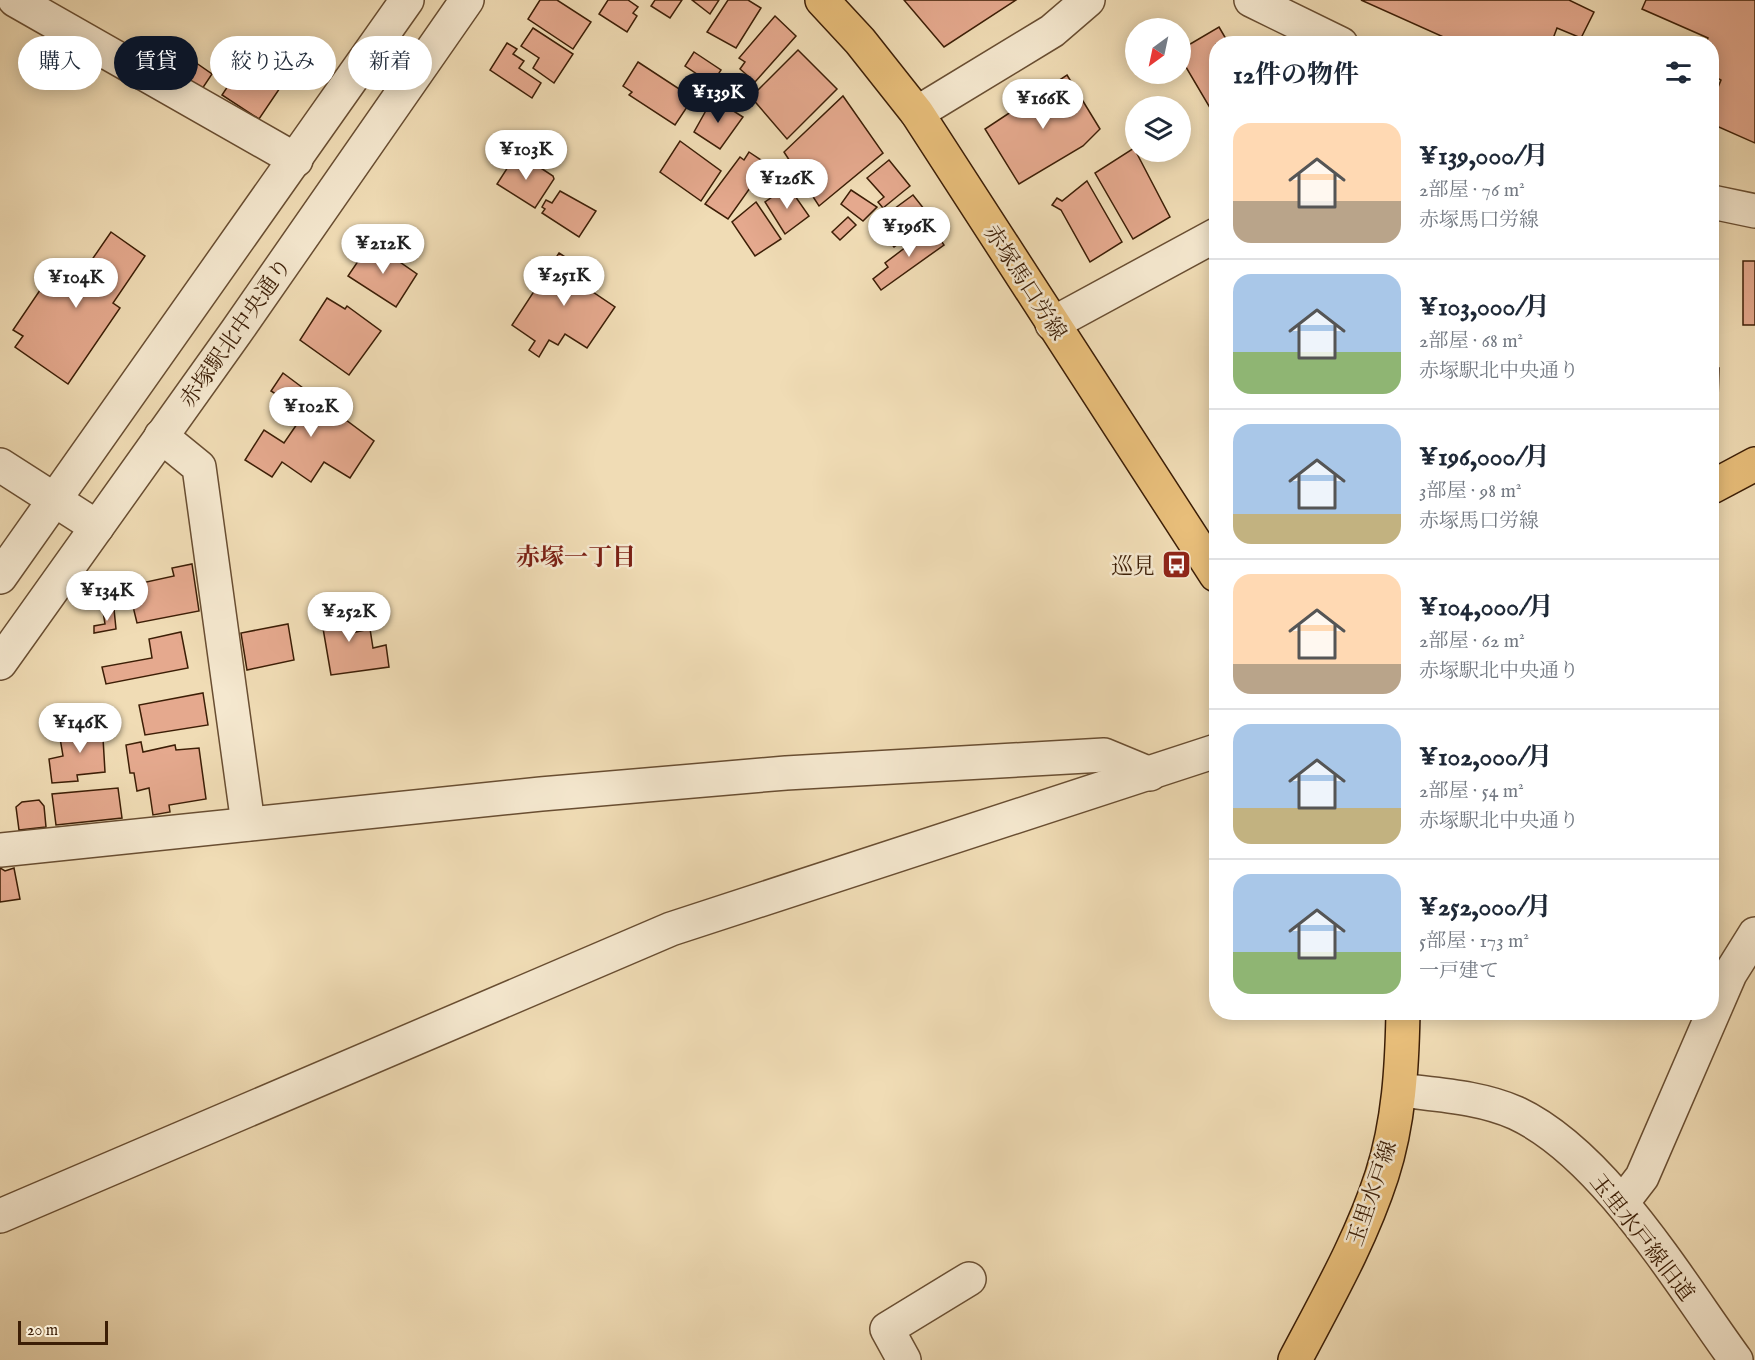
<!DOCTYPE html>
<html lang="ja">
<head>
<meta charset="utf-8">
<style>
  body { margin:0; font-family:"IM FELL English","Noto Serif JP",serif; background:#f6f6f7; color:#1f2937; height:100vh; display:flex; flex-direction:column; font-size:22px; white-space:nowrap }
  * { box-sizing:border-box; margin:0 }
  p { font-size:20px; color:#747a83 }
  .icon { flex:none; width:33px; height:33px; fill:none; stroke:currentColor; stroke-width:2; stroke-linecap:round; stroke-linejoin:round }
  .map { position:relative; flex:1; overflow:hidden }
  .details { position:absolute; left:1209px; top:36px; width:510px; height:984px; display:flex; flex-direction:column; background:#fff; border-radius:24px; box-shadow:0 3px 15px #0003 }
  .details>* { flex:none }
  .guide { position:absolute; left:18px; top:36px; width:570px; height:54px; display:flex; gap:12px }
  .needle { width:39px; rotate:213deg }
  .tools { position:absolute; left:1125px; top:18px; display:grid; gap:12px }
  .tools a { display:grid; place-items:center; width:66px; height:66px; border-radius:50%; background:#fff; box-shadow:0 3px 15px #0003; font-size:30px }
  .scale { position:absolute; left:18px; bottom:15px; width:90px; box-sizing:border-box; padding-left:6px; border:3px solid #3c1e06; border-top:0; font-size:16px; line-height:21px; white-space:nowrap; color:#3c1e06; -webkit-text-stroke:4px #f5e8cf; paint-order:stroke }
  .price { position:absolute; translate:-50% -51px; padding:0 14px; border-radius:21px; background:#fff; color:#222; font-size:20px; line-height:39px; filter:drop-shadow(0 2px 3px #0008) }
  .price::after { content:''; position:absolute; left:50%; top:36px; width:18px; height:14px; margin-left:-9px; background:inherit; clip-path:polygon(0 0,100% 0,50% 100%) }
  .price.current { background:#111827; color:#fff }
  ul { padding:0; list-style:none }
  li { display:flex; align-items:center; gap:18px; height:150px; padding:0 24px }
  li+li { border-top:2px solid #e0e1e3 }
  li span { display:grid; place-items:center; flex:none; width:168px; height:120px; border-radius:18px; color:#555 }
  li>.icon { margin-inline-start:auto }
  span .icon { width:72px; height:72px; fill:#fffc; stroke-width:1 }
  li b { font-size:26px }
  h2 { display:flex; justify-content:space-between; align-items:center; height:72px; padding:0 24px; font-size:26px }
  .chip { padding:0 21px; border-radius:27px; background:#fff; box-shadow:0 3px 15px #0003; font-size:21px; line-height:54px }
  .chip.current { background:#111827; color:#fff }
  .map>svg:first-child { display:block }
</style>
</head>
<body>
<div class="map">
<svg width="1755" height="1360" viewBox="0 0 1755 1360">
  <rect width="100%" height="100%" fill="#f0dcb5"/>
  <filter id="stains"><feTurbulence type="fractalNoise" baseFrequency=".00333" numOctaves="4"/><feColorMatrix values="0 0 0 0 .2 0 0 0 0 .09 0 0 0 0 .02 0 0 0 .5 -.17"/></filter>
  <radialGradient id="worn" r=".72"><stop offset=".6" stop-color="#630" stop-opacity="0"/><stop offset="1" stop-color="#630" stop-opacity=".3"/></radialGradient>
  <g fill="#e5a98e" stroke="#3c1e06" stroke-width="1.5">
    <path d="M540,0h17l34,22 -18,27 -45,-30z"/>
    <path d="M608,0h20l10,7 -5,6 4,3 -10,16 -28,-18z"/>
    <path d="M655,0h27l-12,18 -19,-12z"/>
    <path d="M692,0h27l-9,14z"/>
    <path d="M728,0h20l13,8 -25,40 -29,-16z"/>
    <path d="M904,0h112l-72,47z"/>
    <path d="M1361,0h208l25,12 -13,26 -24,-10 -6,16h-92z"/>
    <path d="M1646,0h109v143l-43,-19v-22l9,-22 -9,-5v-31h-6l2,-6 -66,-29z"/>
    <path d="M775,16l21,20 -41,46 -15,-13 5,-7 -6,-4z"/>
    <path d="M1219,27l10,17h-13v70l-3,-1 -33,-56v-7z"/>
    <path d="M533,28l40,26 -19,29 -21,-15 6,-10 -18,-12z"/>
    <path d="M507,43l10,6 -4,5 11,7 -5,7 22,15 -9,15 -42,-28z"/>
    <path d="M798,50l39,39 -50,50 -36,-42z"/>
    <path d="M694,52l27,18 -9,14 -27,-18z"/>
    <path d="M247,57l37,25 -25,37 -37,-24z"/>
    <path d="M192,60l20,14 -14,21 -20,-13z"/>
    <path d="M638,62l55,36 -18,27 -46,-30 3,-3 -9,-6z"/>
    <path d="M1067,75l33,54 -17,17 -64,38 -34,-55z"/>
    <path d="M843,96l40,57 -64,53 -35,-54z"/>
    <path d="M713,98l30,19 -23,32 -26,-17z"/>
    <path d="M680,141l41,30 -20,30 -41,-29z"/>
    <path d="M1134,148l36,69 -37,22 -38,-66z"/>
    <path d="M749,152l18,12 -39,55 -23,-15 35,-47 4,3z"/>
    <path d="M521,155l32,21 1,3 -19,29 -38,-24 18,-28 3,2z"/>
    <path d="M889,160l21,26 -27,22 -5,-6 6,-5 -17,-19z"/>
    <path d="M1087,181l35,61 -32,20 -29,-52 -9,-5 5,-7 5,3z"/>
    <path d="M788,186l21,30 -24,18 -20,-32z"/>
    <path d="M851,190l26,17 -14,14 -22,-17z"/>
    <path d="M560,191l36,20 -17,26 -37,-24 3,-4 -3,-2 4,-7 6,3z"/>
    <path d="M913,195l19,24 -38,28 -19,-24z"/>
    <path d="M756,202l25,37 -26,17 -23,-34z"/>
    <path d="M848,217l8,8 -16,15 -8,-8z"/>
    <path d="M932,227l12,18 -63,45 -8,-11 15,-12 -3,-4z"/>
    <path d="M111,232l34,24 -32,47 7,5 -52,76 -53,-37 8,-11 -10,-6 44,-65 21,15z"/>
    <path d="M371,242l46,32 -21,33 -48,-31z"/>
    <path d="M559,253l42,27 -8,12 22,15 -28,41 -22,-14 -7,11 -9,-5 -10,17 -10,-7 6,-9 -23,-16z"/>
    <rect x="1743" y="261" width="12" height="64"/>
    <path d="M327,298l18,11 2,-3 34,25 -32,44 -49,-35z"/>
    <path d="M1712,368h7l-1,33 -6,-1z"/>
    <path d="M283,373l91,68 -24,37 -26,-16 -13,20 -29,-20 -10,15 -27,-17 19,-30 20,13 13,-19 -4,-19 -22,-14z"/>
    <path d="M192,564l7,47 -62,12 -9,-37 46,-10 -2,-8z"/>
    <path d="M346,599l5,34 19,-4 3,19 13,-3 3,22 -58,8 -12,-70z"/>
    <path d="M114,609l2,20 -22,4v-7l11,-2 -2,-12z"/>
    <path d="M288,624l6,36 -47,10 -6,-37z"/>
    <path d="M181,632l7,36 -82,16 -4,-17 50,-9 -3,-19z"/>
    <path d="M203,693l5,32 -63,10 -6,-30z"/>
    <path d="M102,721l3,51 -28,3 1,6 -26,2 -3,-24 14,-3 -3,-18 16,-4 -2,-8z"/>
    <path d="M141,742l2,10 32,-7 1,5 23,-2 7,51 -37,6 1,7 -17,3 -4,-27 -12,3 -3,-18h-4l-4,-28z"/>
    <path d="M118,788l4,30 -66,7 -4,-31z"/>
    <path d="M39,800l5,6 2,21 -27,3 -3,-23 6,-5z"/>
    <path d="M0,868l5,3 9,-3 6,31 -20,3z"/>
  </g>
  <g fill="none" stroke-linecap="round" stroke-linejoin="round">
    <defs>
      <g id="minor">
        <path d="M15,0l281,160"/>
        <path d="M1251,0l90,44"/>
        <path d="M917,113l135,-82 36,-31"/>
        <path d="M1712,202l43,9"/>
        <path d="M1052,324l164,-89"/>
        <path d="M161,436l38,31 49,357"/>
        <path d="M0,465l97,62"/>
        <path d="M0,577l407,-577"/>
        <path d="M0,663l236,-331 231,-332"/>
        <path d="M0,850l541,-56 245,-21 318,-18 46,19"/>
        <path d="M1400,1090c38,5 80,7 116,23 88,41 163,169 220,247"/>
        <path d="M1622,1203l20,-26 88,-203 25,-40"/>
        <path d="M0,1216l671,-287 545,-178"/>
        <path d="M904,1360l-17,-31 82,-50"/>
      </g>
      <g id="major">
        <path d="M822,0l38,41 57,72 299,462"/>
        <path d="M1712,487l43,-23"/>
        <path d="M1295,1360c32,-61 66,-120 87,-185 17,-53 20,-108 21,-163"/>
      </g>
    </defs>
    <use href="#minor" stroke="#694e32" stroke-width="36"/>
    <use href="#major" stroke="#3c1e06" stroke-width="36"/>
    <use href="#minor" stroke="#f5e8cf" stroke-width="33"/>
    <use href="#major" stroke="#e8be7a" stroke-width="33"/>
  </g>
  <defs>
    <symbol id="bus-square" viewBox="-11 -11 22 22"><rect x="-9" y="-9" width="18" height="18" rx="4" fill="#8f2418" stroke="#f5e8cf"/><path d="M-5-6H5V4H4V6H2V4H-2V6H-4V4H-5ZM-3.5-4V0h7V-4ZM-3.5 1.2v1.5H-2V1.2ZM2 1.2v1.5H3.5V1.2Z" fill="#fff"/></symbol>
  </defs>
  <g fill-rule="evenodd">
    <use href="#bus-square" x="1160" y="548" width="33" height="33"/>
  </g>
  <g text-anchor="middle" stroke-width="5" stroke-linejoin="round" paint-order="stroke">
    <g font-size="22" fill="#3c1e06" stroke="#f5e8cf">
      <text transform="translate(1026 282) rotate(57)" y="8">赤塚馬口労線</text>
      <text transform="translate(235 332) rotate(-55)" y="8">赤塚駅北中央通り</text>
      <text transform="translate(1371 1193) rotate(-71)" y="8">玉里水戸線</text>
      <text transform="translate(1643 1237) rotate(52)" y="8">玉里水戸線旧道</text>
    </g>
    <g font-size="22" fill="#3c1e06" stroke="#f5e8cf" text-anchor="end">
      <text x="1155" y="573">巡見</text>
    </g>
    <g font-size="24" font-weight="bold" fill="#7a1f14" stroke="#f5e8cf">
      <text x="576" y="565">赤塚一丁目</text>
    </g>
  </g>
  <rect width="100%" height="100%" filter="url(#stains)"/>
  <rect width="100%" height="100%" fill="url(#worn)"/>
</svg>
<div class="tools">
<a><svg class="needle" viewBox="-14 -14 28 28"><path d="M0-13l5 13h-10z" fill="#e53935"/><path d="M0 13l5-13h-10z" fill="#747a83"/></svg></a>
<a><svg class="icon" aria-label="layers" viewBox="0 0 24 24"><path d="M12 4l9 5-9 5-9-5zM3 14l9 5 9-5"/></svg></a>
</div>
<div class="scale">20 m</div>
<b class="price current" style="left:718px;top:124px">¥139K</b>
<b class="price" style="left:1043px;top:130px">¥166K</b>
<b class="price" style="left:526px;top:181px">¥103K</b>
<b class="price" style="left:787px;top:210px">¥126K</b>
<b class="price" style="left:909px;top:258px">¥196K</b>
<b class="price" style="left:383px;top:275px">¥212K</b>
<b class="price" style="left:564px;top:307px">¥251K</b>
<b class="price" style="left:76px;top:309px">¥104K</b>
<b class="price" style="left:311px;top:438px">¥102K</b>
<b class="price" style="left:107px;top:622px">¥134K</b>
<b class="price" style="left:349px;top:643px">¥252K</b>
<b class="price" style="left:80px;top:754px">¥146K</b>
<div class="guide">
<a class="chip">購入</a>
<a class="chip current">賃貸</a>
<a class="chip">絞り込み</a>
<a class="chip">新着</a>
</div>
<section class="details">
<h2>12件の物件<svg class="icon" aria-label="filters" viewBox="0 0 24 24"><path d="M4 7h16M4 17h16"/><circle cx="9" cy="7" r="2"/><circle cx="15" cy="17" r="2"/></svg></h2>
<ul>
<li><span style="background:linear-gradient(#ffd9b3 65%,#b9a48a 0)"><svg class="icon" aria-label="home" viewBox="0 0 24 24"><path d="M3 11l9-7 9 7M6 9v11h12V9"/></svg></span><div><b>¥139,000/月</b><p>2部屋 · 76 m²</p><p>赤塚馬口労線</p></div></li>
<li><span style="background:linear-gradient(#a9c7e8 65%,#8fb573 0)"><svg class="icon" aria-label="home" viewBox="0 0 24 24"><path d="M3 11l9-7 9 7M6 9v11h12V9"/></svg></span><div><b>¥103,000/月</b><p>2部屋 · 68 m²</p><p>赤塚駅北中央通り</p></div></li>
<li><span style="background:linear-gradient(#a9c7e8 75%,#c2b280 0)"><svg class="icon" aria-label="home" viewBox="0 0 24 24"><path d="M3 11l9-7 9 7M6 9v11h12V9"/></svg></span><div><b>¥196,000/月</b><p>3部屋 · 98 m²</p><p>赤塚馬口労線</p></div></li>
<li><span style="background:linear-gradient(#ffd9b3 75%,#b9a48a 0)"><svg class="icon" aria-label="home" viewBox="0 0 24 24"><path d="M3 11l9-7 9 7M6 9v11h12V9"/></svg></span><div><b>¥104,000/月</b><p>2部屋 · 62 m²</p><p>赤塚駅北中央通り</p></div></li>
<li><span style="background:linear-gradient(#a9c7e8 70%,#c2b280 0)"><svg class="icon" aria-label="home" viewBox="0 0 24 24"><path d="M3 11l9-7 9 7M6 9v11h12V9"/></svg></span><div><b>¥102,000/月</b><p>2部屋 · 54 m²</p><p>赤塚駅北中央通り</p></div></li>
<li><span style="background:linear-gradient(#a9c7e8 65%,#8fb573 0)"><svg class="icon" aria-label="home" viewBox="0 0 24 24"><path d="M3 11l9-7 9 7M6 9v11h12V9"/></svg></span><div><b>¥252,000/月</b><p>5部屋 · 173 m²</p><p>一戸建て</p></div></li>
</ul>
</section>
</div>
</body>
</html>
